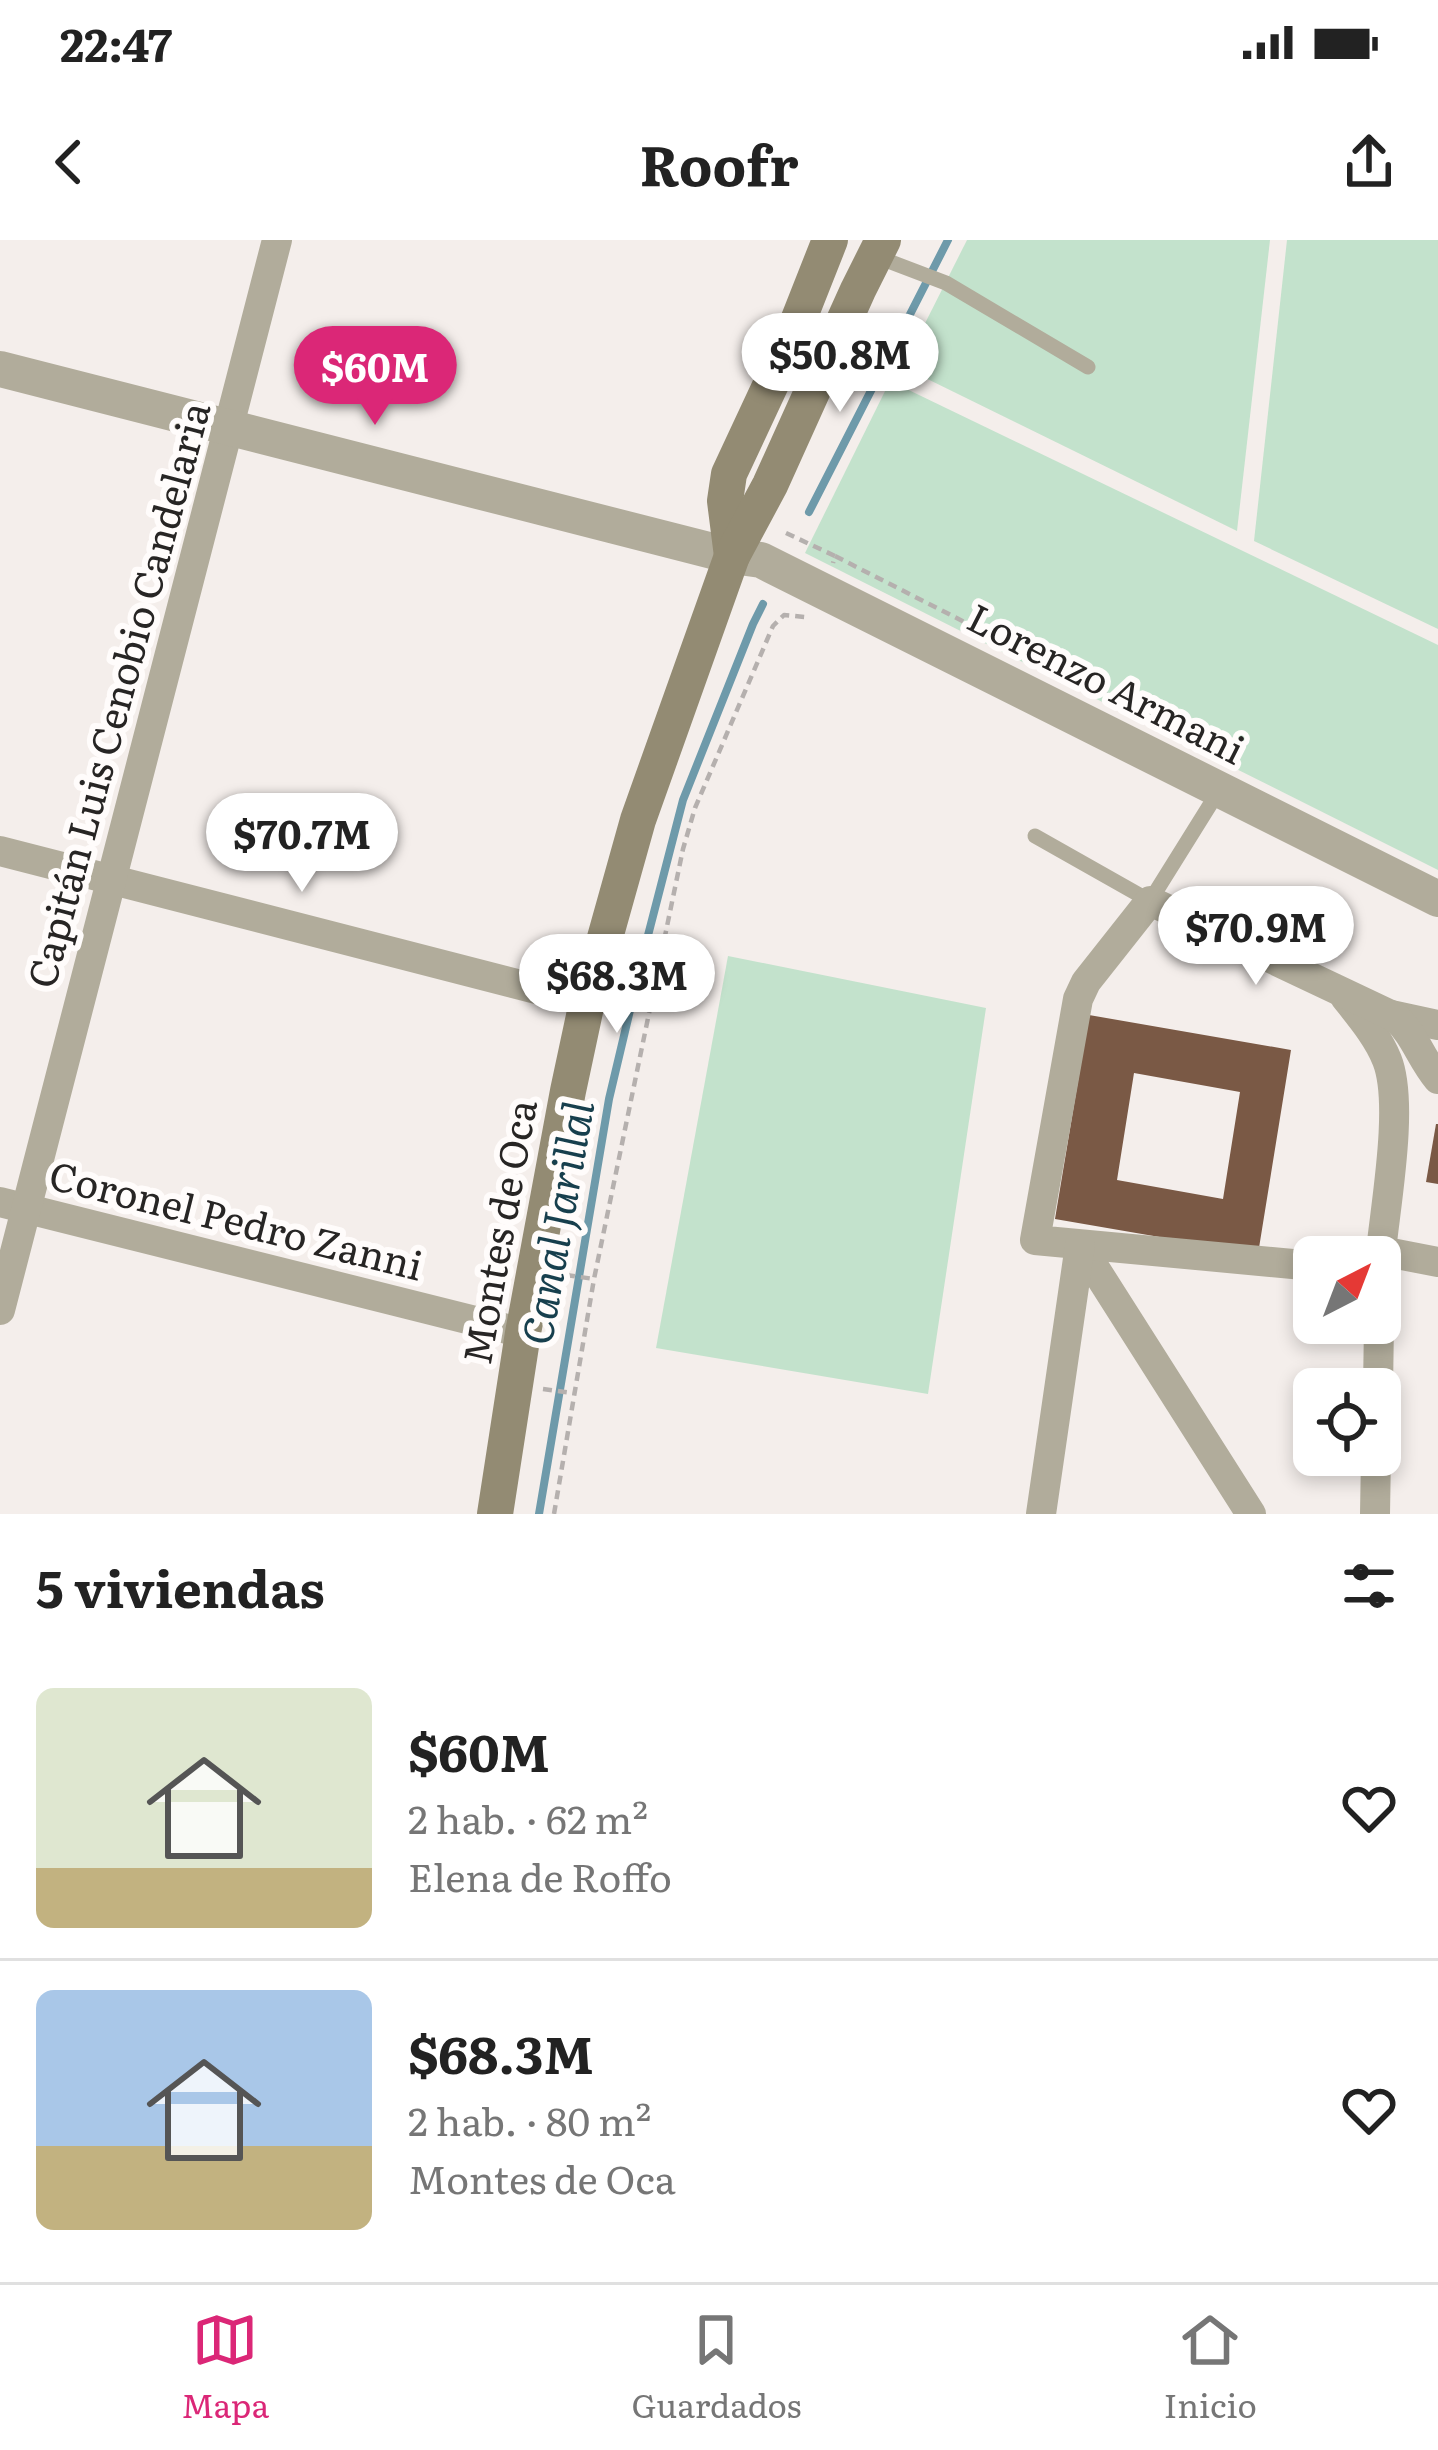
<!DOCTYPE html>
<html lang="es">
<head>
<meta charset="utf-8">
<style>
  body { margin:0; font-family:Literata,serif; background:#f2f2f2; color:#222; height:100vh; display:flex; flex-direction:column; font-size:45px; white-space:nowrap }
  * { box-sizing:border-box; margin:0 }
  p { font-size:39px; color:#767676 }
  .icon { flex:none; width:66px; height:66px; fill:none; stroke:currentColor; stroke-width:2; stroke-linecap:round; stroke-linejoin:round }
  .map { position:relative; height:1274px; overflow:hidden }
  .drawer { display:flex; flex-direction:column; background:#fff; flex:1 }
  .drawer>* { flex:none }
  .needle { width:78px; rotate:42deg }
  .tools { position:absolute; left:1293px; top:996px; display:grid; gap:24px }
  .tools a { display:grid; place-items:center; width:108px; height:108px; border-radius:18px; background:#fff; box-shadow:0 6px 18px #0003; font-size:60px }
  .price { position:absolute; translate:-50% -102px; padding:0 27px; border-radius:42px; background:#fff; color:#222; font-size:39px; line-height:78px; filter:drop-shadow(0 3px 6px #0008) }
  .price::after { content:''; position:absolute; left:50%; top:72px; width:36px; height:27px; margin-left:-18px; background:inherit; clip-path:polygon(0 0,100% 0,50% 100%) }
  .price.on { background:#db2777; color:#fff }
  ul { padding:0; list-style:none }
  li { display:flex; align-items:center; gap:36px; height:300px; padding:0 36px }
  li+li { border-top:3px solid #e0e0e0 }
  li span { display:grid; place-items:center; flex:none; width:336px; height:240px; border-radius:18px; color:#555 }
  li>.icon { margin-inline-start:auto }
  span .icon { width:144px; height:144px; fill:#fffc; stroke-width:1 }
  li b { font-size:51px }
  h2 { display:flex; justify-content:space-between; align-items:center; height:144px; padding:0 36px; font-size:51px }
  .status { display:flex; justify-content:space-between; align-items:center; height:84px; padding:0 60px; background:#fff; direction:ltr }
  .status svg { height:33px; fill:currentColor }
  header { display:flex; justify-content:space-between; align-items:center; height:156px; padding:0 36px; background:#fff; font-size:54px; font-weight:700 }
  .menu { display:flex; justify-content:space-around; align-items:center; height:168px; border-top:3px solid #e0e0e0; background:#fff; font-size:33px; color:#767676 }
  .menu a { display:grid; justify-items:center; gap:6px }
  .menu .on { color:#db2777 }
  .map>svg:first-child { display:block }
</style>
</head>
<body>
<div class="status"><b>22:47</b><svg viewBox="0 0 49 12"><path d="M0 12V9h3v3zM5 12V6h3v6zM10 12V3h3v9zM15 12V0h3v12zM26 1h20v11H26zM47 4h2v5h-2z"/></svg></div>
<header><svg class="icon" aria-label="back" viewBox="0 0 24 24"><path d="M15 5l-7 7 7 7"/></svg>Roofr<svg class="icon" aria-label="share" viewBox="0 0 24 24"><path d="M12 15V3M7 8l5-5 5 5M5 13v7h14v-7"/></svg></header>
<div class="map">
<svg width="1438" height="1274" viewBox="0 0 1438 1274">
  <rect width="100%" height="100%" fill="#f4eeeb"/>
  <g fill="#c3e2cc">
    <path d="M967,0h303l-33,291 -334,-164z"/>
    <path d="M1287,0h151v389l-184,-88z"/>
    <path d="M890,141l548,264v225l-633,-317z"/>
    <path d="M728,716l258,52 -58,386 -272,-46z"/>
  </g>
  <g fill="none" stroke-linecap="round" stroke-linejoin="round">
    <g stroke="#6e9aaa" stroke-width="8">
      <path d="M809,272l139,-272"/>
      <path d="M539,1274l70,-415 36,-152 38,-147 70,-176 10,-20"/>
    </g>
  </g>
  <g fill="#7a5945" fill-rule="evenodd">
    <path d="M1089,775l202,35 -33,204 -203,-35zM1134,833l106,19 -17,107 -106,-19z"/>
    <path d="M1436,884h2v60l-12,-2z"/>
  </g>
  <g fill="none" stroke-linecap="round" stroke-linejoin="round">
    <g stroke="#b5b0ae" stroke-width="4.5" stroke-dasharray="9 6" stroke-linecap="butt">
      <path d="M786,293l49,23 -2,7"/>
      <path d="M835,316l400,204"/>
      <path d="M566,1035l28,4"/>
      <path d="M543,1149l30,4"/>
      <path d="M554,1274l40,-235 89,-430 12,-41 78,-182 11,-11 21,2"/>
    </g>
    <g stroke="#b1ac9b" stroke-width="15">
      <path d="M875,16l71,27 142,84"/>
      <path d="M1035,596l115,65 68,-109"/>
    </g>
    <g stroke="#b1ac9b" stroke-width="30">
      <path d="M0,611l587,151"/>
      <path d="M1345,757c15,19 33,40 42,63 17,43 -1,142 -6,191l-14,6"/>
      <path d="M1391,775l47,10"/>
      <path d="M0,962l523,131"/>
      <path d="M1080,1005l171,269"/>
      <path d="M1314,1026l-279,-26 43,-241 8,-17 64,-81 245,116c20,18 26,42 43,62"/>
      <path d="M1380,1051l1,-40 57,11"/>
      <path d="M0,1070l277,-1070"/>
      <path d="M1378,1149l1,-66"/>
      <path d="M1041,1274l39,-269"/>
      <path d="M1375,1274l1,-59"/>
    </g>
    <path stroke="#b1ac9b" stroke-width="36" d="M0,129l732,187 29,4 677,339"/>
    <g stroke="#938b73" stroke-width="36">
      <path d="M732,316l-7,-55 4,-27 56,-120 45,-114"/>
      <path d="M495,1274l28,-181 45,-242 19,-89 51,-182 94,-264 38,-71 88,-195 25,-50"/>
    </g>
  </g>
  <g text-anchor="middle" stroke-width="12" stroke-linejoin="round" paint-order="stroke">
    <g font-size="39" fill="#272524" stroke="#fffcfb">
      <text transform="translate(1106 444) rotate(27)" y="14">Lorenzo Armani</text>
      <text transform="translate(119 455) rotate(-75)" y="14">Capitán Luis Cenobio Candelaria</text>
      <text transform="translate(236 981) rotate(14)" y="14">Coronel Pedro Zanni</text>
      <text transform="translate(500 992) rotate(-80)" y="14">Montes de Oca</text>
    </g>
    <g font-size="42" font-style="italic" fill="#173f4d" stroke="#fffcfb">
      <text transform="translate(558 983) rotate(-80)" y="15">Canal Jarillal</text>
    </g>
  </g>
</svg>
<div class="tools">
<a><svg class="needle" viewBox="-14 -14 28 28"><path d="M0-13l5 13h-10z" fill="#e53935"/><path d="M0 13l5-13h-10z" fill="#767676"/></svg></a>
<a><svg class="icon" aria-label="locate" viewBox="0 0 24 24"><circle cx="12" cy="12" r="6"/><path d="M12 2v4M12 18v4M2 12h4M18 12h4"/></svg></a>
</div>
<b class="price" style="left:840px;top:175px">$50.8M</b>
<b class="price on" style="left:375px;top:188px">$60M</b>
<b class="price" style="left:302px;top:655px">$70.7M</b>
<b class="price" style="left:1256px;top:748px">$70.9M</b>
<b class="price" style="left:617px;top:796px">$68.3M</b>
</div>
<section class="drawer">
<h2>5 viviendas<svg class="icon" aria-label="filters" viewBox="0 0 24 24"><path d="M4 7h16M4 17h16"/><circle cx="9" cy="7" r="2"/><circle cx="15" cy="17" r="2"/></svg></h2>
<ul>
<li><span style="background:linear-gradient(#dfe7d0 75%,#c2b280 0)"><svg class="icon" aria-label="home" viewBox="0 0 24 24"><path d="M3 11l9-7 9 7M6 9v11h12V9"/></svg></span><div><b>$60M</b><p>2 hab. · 62 m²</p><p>Elena de Roffo</p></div><svg class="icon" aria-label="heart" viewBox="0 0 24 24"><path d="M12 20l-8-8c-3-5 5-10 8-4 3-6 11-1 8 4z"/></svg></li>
<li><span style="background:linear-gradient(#a9c7e8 65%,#c2b280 0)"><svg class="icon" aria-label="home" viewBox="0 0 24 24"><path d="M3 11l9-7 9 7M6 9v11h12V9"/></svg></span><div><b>$68.3M</b><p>2 hab. · 80 m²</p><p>Montes de Oca</p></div><svg class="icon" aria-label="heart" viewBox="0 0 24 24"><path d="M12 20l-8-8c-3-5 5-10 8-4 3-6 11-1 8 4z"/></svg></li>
</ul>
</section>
<nav class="menu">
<a class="on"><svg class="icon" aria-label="map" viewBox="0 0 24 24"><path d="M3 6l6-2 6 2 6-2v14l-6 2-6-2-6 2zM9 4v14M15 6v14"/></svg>Mapa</a>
<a><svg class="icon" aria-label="saved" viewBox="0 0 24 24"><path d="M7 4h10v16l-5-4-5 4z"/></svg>Guardados</a>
<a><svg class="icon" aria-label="home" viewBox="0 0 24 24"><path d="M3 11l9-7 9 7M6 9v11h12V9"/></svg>Inicio</a>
</nav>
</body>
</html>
